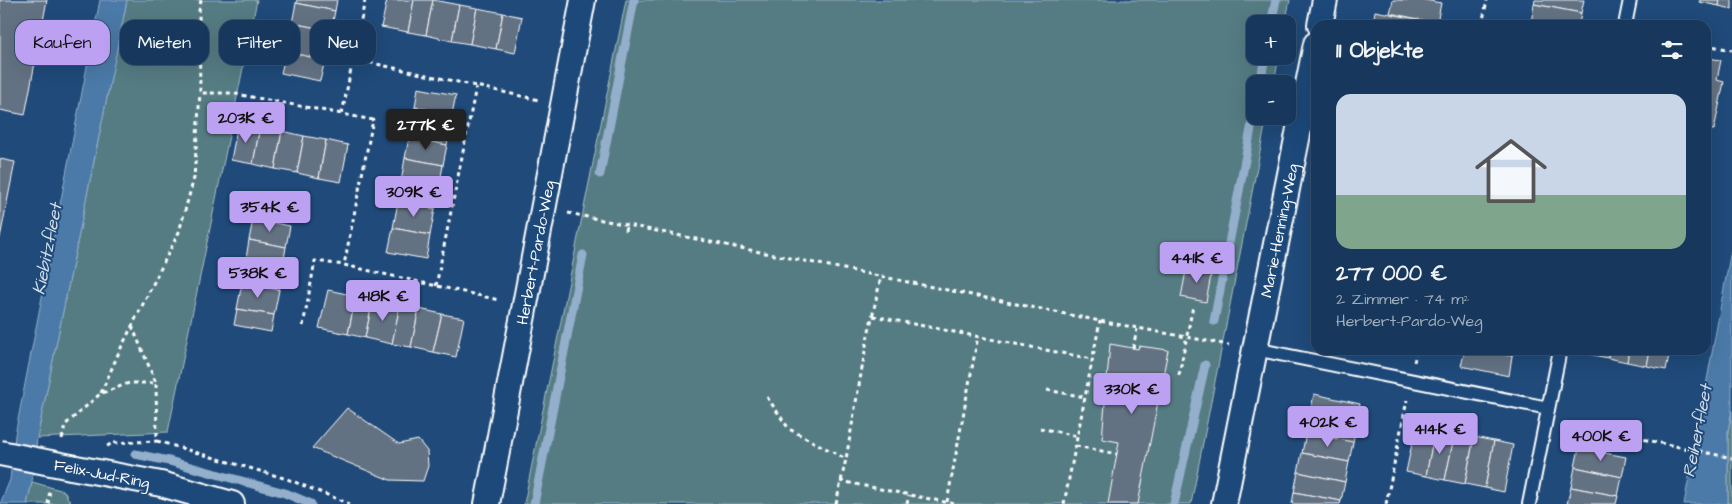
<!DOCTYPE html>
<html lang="de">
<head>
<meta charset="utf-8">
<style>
  body { margin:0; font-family:"Architects Daughter",sans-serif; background:#203f62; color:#f1f3f6; height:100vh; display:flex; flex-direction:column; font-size:19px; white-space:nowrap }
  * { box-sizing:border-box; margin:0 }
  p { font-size:16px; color:#9eacbb }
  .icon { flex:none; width:28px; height:28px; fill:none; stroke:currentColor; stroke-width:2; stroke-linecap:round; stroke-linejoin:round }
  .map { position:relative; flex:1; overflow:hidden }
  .side { position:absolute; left:1311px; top:20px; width:400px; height:335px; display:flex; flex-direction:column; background:#17385c; border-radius:15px; box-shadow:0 5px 20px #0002,0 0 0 1px #365272 }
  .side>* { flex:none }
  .guide { position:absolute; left:15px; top:20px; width:475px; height:45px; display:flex; gap:10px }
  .controls { position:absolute; left:1246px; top:15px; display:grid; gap:10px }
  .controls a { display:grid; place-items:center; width:50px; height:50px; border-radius:10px; background:#17385c; box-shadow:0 5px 20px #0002,0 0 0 1px #365272; font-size:25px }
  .price { position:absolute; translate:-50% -42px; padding:0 11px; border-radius:5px; background:#bca0f2; color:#111; font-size:16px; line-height:32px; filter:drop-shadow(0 1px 2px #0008) }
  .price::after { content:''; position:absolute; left:50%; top:30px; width:15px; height:11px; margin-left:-8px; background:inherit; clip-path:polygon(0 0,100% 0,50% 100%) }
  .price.selected { background:#222; color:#fff }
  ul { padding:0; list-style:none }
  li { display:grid; align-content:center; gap:10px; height:265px; padding:0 25px }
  li span { display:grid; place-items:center; height:155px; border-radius:15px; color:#555 }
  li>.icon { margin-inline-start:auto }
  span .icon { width:90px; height:90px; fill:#fffc; stroke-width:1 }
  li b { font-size:21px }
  h2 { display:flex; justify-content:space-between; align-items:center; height:60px; padding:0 25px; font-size:21px }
  .tag { padding:0 18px; border-radius:15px; background:#17385c; box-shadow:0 5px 20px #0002,0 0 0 1px #365272; font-size:18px; line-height:45px }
  .tag.selected { background:#bca0f2; color:#111 }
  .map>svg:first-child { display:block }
</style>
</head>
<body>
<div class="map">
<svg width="1732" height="504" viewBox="0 0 1732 504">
  <rect width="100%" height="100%" fill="#1f4a7a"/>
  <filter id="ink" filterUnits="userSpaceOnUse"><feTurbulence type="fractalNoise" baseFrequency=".02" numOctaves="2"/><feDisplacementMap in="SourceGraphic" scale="10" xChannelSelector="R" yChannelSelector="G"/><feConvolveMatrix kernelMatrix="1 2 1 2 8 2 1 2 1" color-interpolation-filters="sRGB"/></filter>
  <g filter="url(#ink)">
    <g fill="#547c83" stroke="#aabec1">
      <path d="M127,0h130l-89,432 -131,6z"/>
      <path d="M626,0h664l-5,24h-30v32h24l-5,28h-19v32h12l-76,388h-667z"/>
      <path d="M1732,410v94h-4v-73z"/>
      <path d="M32,482l32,9 7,13h-44z"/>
    </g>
    <g fill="#4b7aa8" stroke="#93afcb">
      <path d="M100,0h27l-90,438 -5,44 -5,22h-27l10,-24 5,-45z"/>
      <path d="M1732,245v165l-4,21v73h-44z"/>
    </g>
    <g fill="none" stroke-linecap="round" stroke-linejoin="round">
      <g stroke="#93afcb" stroke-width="9">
        <path d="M1271,24l5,-24"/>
        <path d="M1260,84l5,-28"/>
        <path d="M600,174l34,-174"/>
        <path d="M1214,321l41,-213"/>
        <path d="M135,454l34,7 116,32 26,11"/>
        <path d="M534,504l49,-249"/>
        <path d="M1174,504l31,-139"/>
      </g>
    </g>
    <g fill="#647283" stroke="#fff">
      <path d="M0,0h47l-22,115 -25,-5z"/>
      <path d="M297,0h40l-2,11 -39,-8z"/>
      <path d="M387,0h27l-6,32 -27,-5z"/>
      <path d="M414,0h19l-7,35 -18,-3z"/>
      <path d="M433,0l26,5 -7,36 -26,-6z"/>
      <path d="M1393,0h32l16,3 -4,20 -47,-10z"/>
      <path d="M1535,0h49l-3,13 -47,-9z"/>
      <path d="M1700,0h20l-1,6 -20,-4z"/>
      <path d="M1720,0h12v9l-13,-3z"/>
      <path d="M296,3l39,8 -4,20 -39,-8z"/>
      <path d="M1534,4l47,9 -2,12h-39l-9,-2z"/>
      <path d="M459,5l18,3 -7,36 -18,-3z"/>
      <path d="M477,8l26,5 -7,36 -26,-5z"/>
      <path d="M1375,11l62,12v2h-58l-6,-2z"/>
      <path d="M503,13l19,4 -7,36 -19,-4z"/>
      <path d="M292,23l39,8 -6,29 -39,-8z"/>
      <path d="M286,52l39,8 -5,21 -39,-8z"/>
      <path d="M1708,58l13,2 -4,20 7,2 -10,48 -8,-1v-61z"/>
      <path d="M418,88l38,7 -4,19 -37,-7z"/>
      <path d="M415,107l37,7 -5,31 -38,-7z"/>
      <path d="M238,123l22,4 -7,37 -22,-4z"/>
      <path d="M260,127l22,4 -7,38 -22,-5z"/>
      <path d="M282,131l22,5 -7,37 -22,-4z"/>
      <path d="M304,136l22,4 -7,38 -22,-5z"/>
      <path d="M409,138l38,7 -4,20 -38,-7z"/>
      <path d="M326,140l22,5 -7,37 -22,-4z"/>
      <path d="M405,158l38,7 -4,24 -38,-7z"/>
      <path d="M0,159l15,3 -15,76z"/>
      <path d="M401,182l38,7 -4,20 -37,-7z"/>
      <path d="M398,202l37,7 -5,26 -37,-7z"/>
      <path d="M253,219l37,7 -4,21 -37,-7z"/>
      <path d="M393,228l37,7 -4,24 -38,-7z"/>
      <path d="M249,240l37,7 -4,24 -37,-6z"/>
      <path d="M245,265l37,6 -3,19 -37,-7z"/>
      <path d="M1187,266l25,4 -6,32 -25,-5z"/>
      <path d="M242,283l37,7 -5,25 -37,-6z"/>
      <path d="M328,290l28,6 -8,38 -29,-6z"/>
      <path d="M356,296l17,3 -8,39 -17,-4z"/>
      <path d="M373,299l27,6 -8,39 -27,-6z"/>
      <path d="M400,305l19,4 -8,38 -19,-3z"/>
      <path d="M237,309l37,6 -3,17 -37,-7z"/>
      <path d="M419,309l23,5 -9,38 -22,-5z"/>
      <path d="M442,314l22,4 -8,39 -23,-5z"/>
      <path d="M1110,344l28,5 1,-3 29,4 -30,154h-30l11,-62 -17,-3z"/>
      <path d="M1465,350h16l31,6 -3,20 -48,-10z"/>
      <path d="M1481,350h33l-2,6z"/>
      <path d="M1589,350h20l-1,8 -20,-4z"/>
      <path d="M1609,350h20l-2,12 -19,-4z"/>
      <path d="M1629,350h21l-3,16 -20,-4z"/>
      <path d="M1650,350h20l-4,20 -19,-4z"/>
      <path d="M1314,394l46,10 -3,19 -47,-9z"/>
      <path d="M347,408l52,36 19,-4 9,11 1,15 -5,15 -33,-1 -78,-32z"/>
      <path d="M1310,414l47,9 -4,19 -47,-9z"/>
      <path d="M1416,425l19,5 -9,46 -20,-4z"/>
      <path d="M1435,430l20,3 -10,47 -19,-4z"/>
      <path d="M1306,433l47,9 -4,20 -47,-9z"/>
      <path d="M1455,433l19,4 -9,47 -20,-4z"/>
      <path d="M1474,437l20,4 -9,47 -20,-4z"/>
      <path d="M1494,441l19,4 -9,47 -19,-4z"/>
      <path d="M1579,448l47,9 -4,20 -47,-10z"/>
      <path d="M1302,453l47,9 -4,20 -47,-10z"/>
      <path d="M1575,467l47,10 -4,19 -47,-9z"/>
      <path d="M1298,472l47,10 -4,19 -47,-9z"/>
      <path d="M1571,487l47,9 -2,8h-49z"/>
      <path d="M1294,492l47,9 -1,3h-48z"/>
    </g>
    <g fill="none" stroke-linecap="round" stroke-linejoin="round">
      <defs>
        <g id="lane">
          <path d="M1625,25l5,-25"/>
          <path d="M1255,349l293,59"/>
          <path d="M1529,504l31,-154"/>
        </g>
        <g id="street">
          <path d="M1320,25l5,-25"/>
          <path d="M71,467l90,17 71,20"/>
          <path id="s1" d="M487,504l96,-504"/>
          <path id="s2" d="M1224,504l92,-460"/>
        </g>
      </defs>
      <use href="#lane" stroke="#fff" stroke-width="16"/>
      <use href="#street" stroke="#fff" stroke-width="28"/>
      <g stroke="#fff" stroke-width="3" stroke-dasharray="4 4" stroke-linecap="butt">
        <path d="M201,0l-2,11 1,82h31l111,21"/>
        <path d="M365,0l-23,114 31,6 -29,145 155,35"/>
        <path d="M1482,25l5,-25"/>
        <path d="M1706,45l26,5"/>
        <path d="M354,59l185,41"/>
        <path d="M568,213l532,108 129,24"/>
        <path d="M625,231l1,-6"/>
        <path d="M436,286l40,-199"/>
        <path d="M873,316l219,43"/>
        <path d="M132,326l24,57"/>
        <path d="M303,326l12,-65 29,4"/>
        <path d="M1133,348l4,-19"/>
        <path d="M1414,362l3,-12"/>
        <path d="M1179,375l14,-69"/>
        <path d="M1047,390l38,7"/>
        <path d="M101,393l18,-41 60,-120 15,-54 6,-85"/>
        <path d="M767,397l22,32 57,30"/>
        <path d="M1566,423l166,35"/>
        <path d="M1040,428l37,8"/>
        <path d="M62,439l3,-14 35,-31 29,-11h27l1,58 -45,2 -6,4"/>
        <path d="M157,441l130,38 63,25"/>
        <path d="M1076,446l41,8"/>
        <path d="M840,481l115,23"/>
        <path d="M947,502l31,-166"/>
        <path d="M48,504l2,-15"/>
        <path d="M836,504l10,-45 21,-119 14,-63"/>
        <path d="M907,504l2,-9"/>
        <path d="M1064,504l36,-183"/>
        <path d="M1386,504l21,-104"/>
      </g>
      <use href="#lane" stroke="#1f4a7a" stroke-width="12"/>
      <use href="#street" stroke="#1f4a7a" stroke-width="24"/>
      <defs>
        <path id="street-bridge" d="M0,453l71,14"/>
      </defs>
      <use href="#street-bridge" stroke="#fff" stroke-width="28" stroke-linecap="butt"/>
      <use href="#street-bridge" stroke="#1f4a7a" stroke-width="24"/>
    </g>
  </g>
  <g text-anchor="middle" stroke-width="4" stroke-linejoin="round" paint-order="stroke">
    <g font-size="16" fill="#fff" stroke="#1f4a7a">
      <text dy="6" stroke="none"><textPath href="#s2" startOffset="279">Marie-Henning-Weg</textPath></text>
      <text dy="6" stroke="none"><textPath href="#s1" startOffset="256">Herbert-Pardo-Weg</textPath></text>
      <text transform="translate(102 473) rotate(11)" y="6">Felix-Jud-Ring</text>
    </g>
    <g font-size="18" font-style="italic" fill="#d2dee9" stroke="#1f4a7a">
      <text transform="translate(47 249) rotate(-79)" y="6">Kiebitzfleet</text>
      <text transform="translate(1697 431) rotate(-79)" y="6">Reiherfleet</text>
    </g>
  </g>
</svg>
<div class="controls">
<a>+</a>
<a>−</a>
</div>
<b class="price" style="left:246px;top:144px">203K €</b>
<b class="price selected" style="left:426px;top:151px">277K €</b>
<b class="price" style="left:414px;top:218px">309K €</b>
<b class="price" style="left:270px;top:233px">354K €</b>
<b class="price" style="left:1197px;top:284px">441K €</b>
<b class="price" style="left:258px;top:299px">538K €</b>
<b class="price" style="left:383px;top:322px">418K €</b>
<b class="price" style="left:1132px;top:415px">330K €</b>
<b class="price" style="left:1328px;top:448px">402K €</b>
<b class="price" style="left:1440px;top:455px">414K €</b>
<b class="price" style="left:1601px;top:462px">400K €</b>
<div class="guide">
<a class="tag selected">Kaufen</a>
<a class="tag">Mieten</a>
<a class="tag">Filter</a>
<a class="tag">Neu</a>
</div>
<section class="side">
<h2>11 Objekte<svg class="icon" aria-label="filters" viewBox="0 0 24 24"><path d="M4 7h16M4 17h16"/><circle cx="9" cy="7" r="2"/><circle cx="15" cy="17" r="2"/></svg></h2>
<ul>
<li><span style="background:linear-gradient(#c9d6e8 65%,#7fa58c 0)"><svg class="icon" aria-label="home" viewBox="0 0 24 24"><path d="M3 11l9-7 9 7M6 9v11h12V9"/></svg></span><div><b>277 000 €</b><p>2 Zimmer · 74 m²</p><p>Herbert-Pardo-Weg</p></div></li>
</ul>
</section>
</div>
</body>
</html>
